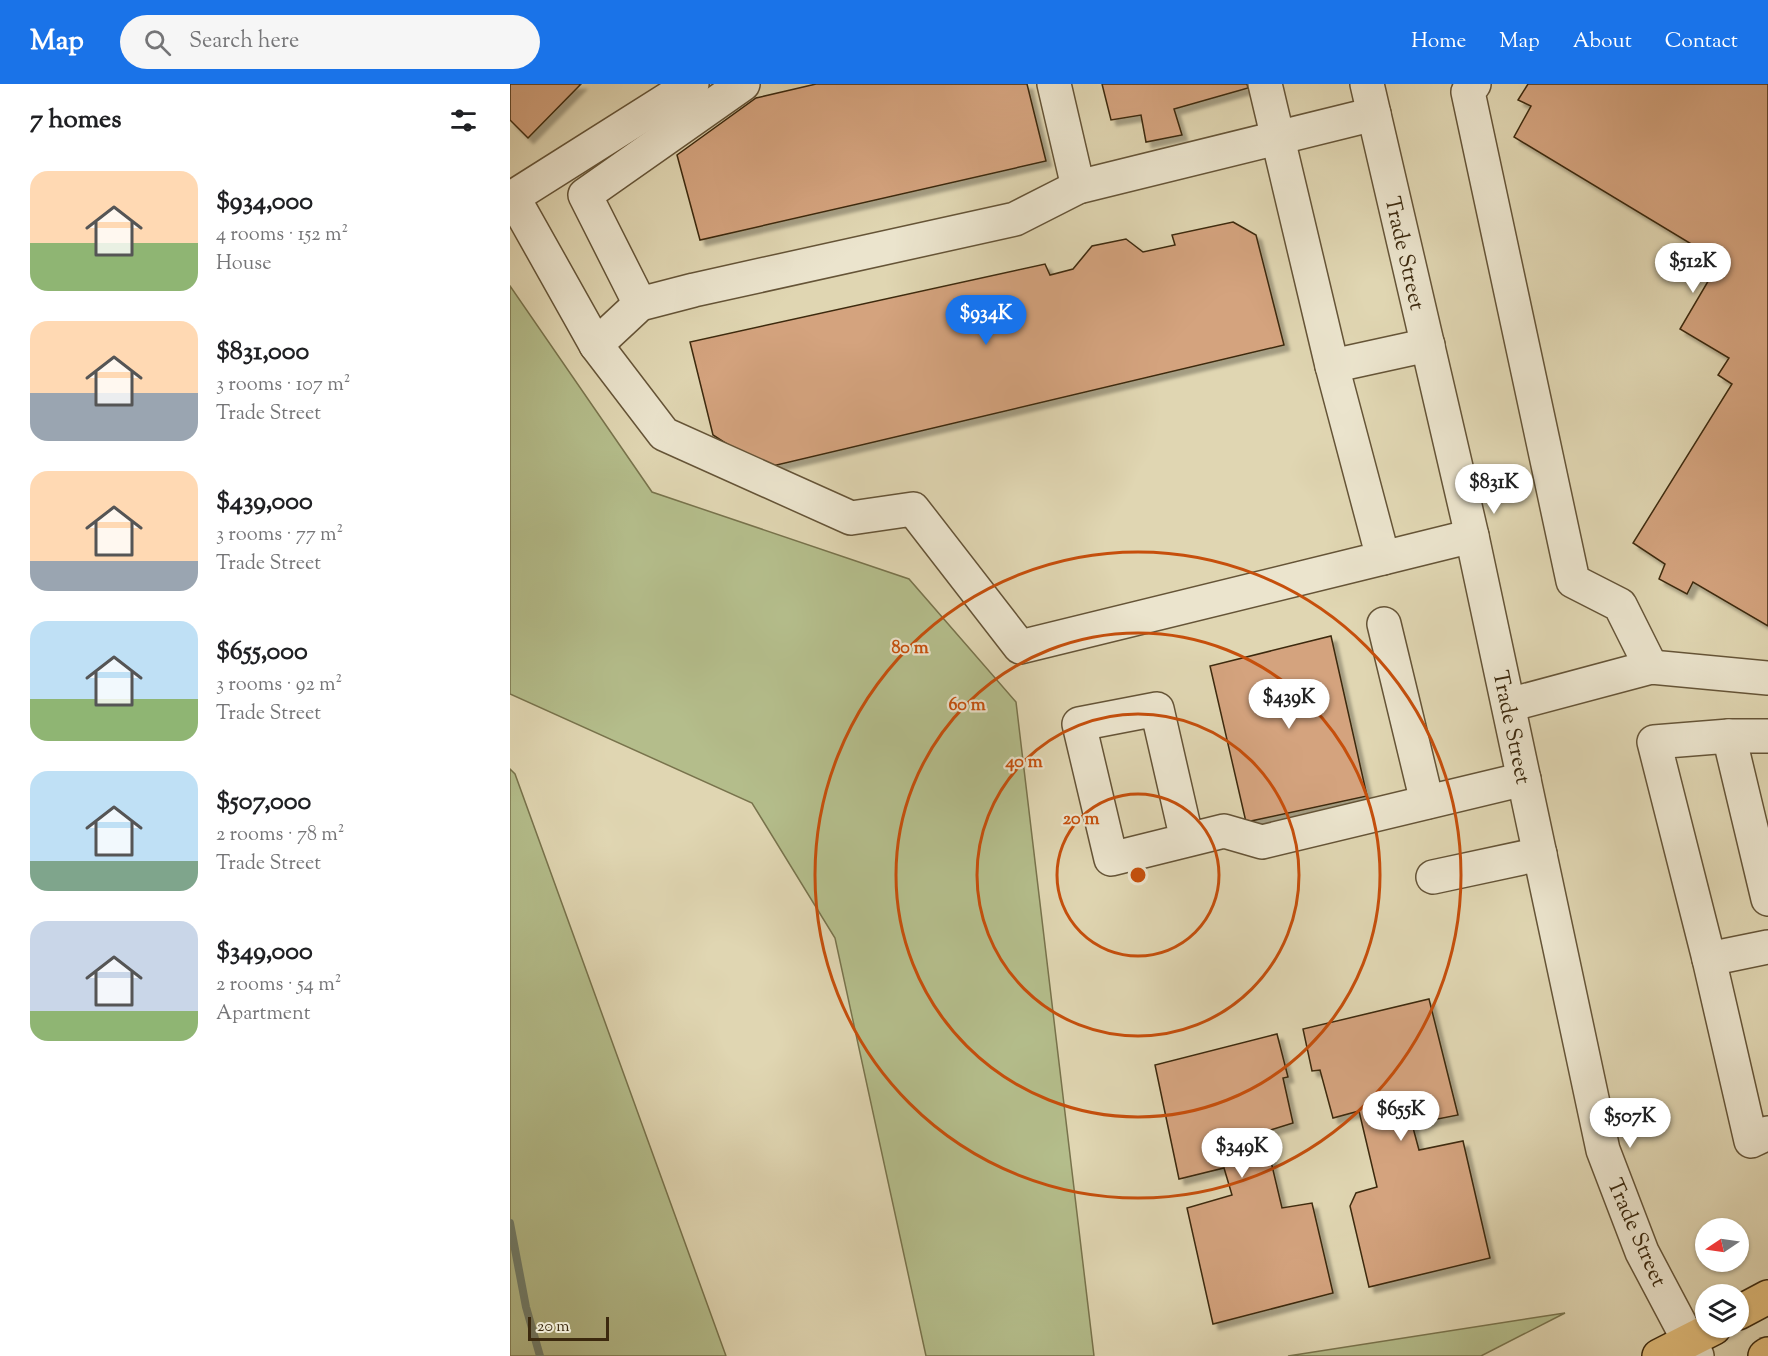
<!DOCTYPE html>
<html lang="en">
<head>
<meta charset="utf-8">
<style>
  body { margin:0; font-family:"Sorts Mill Goudy",serif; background:#f6f6f6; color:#202124; height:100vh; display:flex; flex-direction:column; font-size:22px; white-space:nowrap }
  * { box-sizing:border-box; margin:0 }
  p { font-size:20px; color:#757577 }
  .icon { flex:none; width:33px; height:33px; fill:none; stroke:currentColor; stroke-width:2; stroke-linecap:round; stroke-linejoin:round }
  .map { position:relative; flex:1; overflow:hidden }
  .panel { display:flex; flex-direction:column; background:#fff; width:510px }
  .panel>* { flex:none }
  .needle { width:39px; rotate:257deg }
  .tools { position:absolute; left:1185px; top:1134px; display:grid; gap:12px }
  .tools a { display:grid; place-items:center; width:54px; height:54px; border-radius:50%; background:#fff; box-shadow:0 2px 4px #0004; font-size:30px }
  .scale { position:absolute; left:18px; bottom:15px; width:81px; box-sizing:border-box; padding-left:6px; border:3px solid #3c290e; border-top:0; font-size:16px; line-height:21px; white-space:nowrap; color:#3c290e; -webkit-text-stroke:4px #ebe4cd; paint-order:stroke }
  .price { position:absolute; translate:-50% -51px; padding:0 14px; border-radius:21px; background:#fff; color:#222; font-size:20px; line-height:39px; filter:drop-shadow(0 2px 3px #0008) }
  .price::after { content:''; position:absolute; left:50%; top:36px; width:18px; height:14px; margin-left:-9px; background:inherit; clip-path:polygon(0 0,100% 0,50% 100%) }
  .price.on { background:#1a73e8; color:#fff }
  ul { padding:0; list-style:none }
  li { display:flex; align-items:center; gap:18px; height:150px; padding:0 30px }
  li span { display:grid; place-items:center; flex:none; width:168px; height:120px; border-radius:18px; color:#555 }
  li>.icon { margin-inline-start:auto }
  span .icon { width:72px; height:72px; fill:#fffc; stroke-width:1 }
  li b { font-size:26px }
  h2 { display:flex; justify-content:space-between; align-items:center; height:72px; padding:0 30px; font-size:26px }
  header { display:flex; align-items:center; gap:36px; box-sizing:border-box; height:84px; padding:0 30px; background:#1a73e8; color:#fff }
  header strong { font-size:28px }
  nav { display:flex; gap:33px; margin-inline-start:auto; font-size:21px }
  .search { width:420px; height:54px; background:#f6f6f6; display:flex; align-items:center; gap:15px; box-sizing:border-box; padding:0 21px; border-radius:33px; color:#757577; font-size:22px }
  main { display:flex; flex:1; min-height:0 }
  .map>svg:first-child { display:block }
</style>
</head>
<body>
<header>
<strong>Map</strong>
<div class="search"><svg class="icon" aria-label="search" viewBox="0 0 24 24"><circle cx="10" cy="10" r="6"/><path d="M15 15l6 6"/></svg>Search here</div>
<nav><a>Home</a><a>Map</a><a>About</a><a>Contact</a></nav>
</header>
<main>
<section class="panel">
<h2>7 homes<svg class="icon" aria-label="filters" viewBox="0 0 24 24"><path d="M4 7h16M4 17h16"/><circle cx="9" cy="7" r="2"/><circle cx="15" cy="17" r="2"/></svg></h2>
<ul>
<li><span style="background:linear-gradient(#ffd9b3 60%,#8fb573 0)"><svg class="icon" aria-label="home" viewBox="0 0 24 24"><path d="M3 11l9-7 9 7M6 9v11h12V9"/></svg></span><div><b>$934,000</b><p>4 rooms · 152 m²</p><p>House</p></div></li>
<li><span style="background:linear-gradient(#ffd9b3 60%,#9aa5b1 0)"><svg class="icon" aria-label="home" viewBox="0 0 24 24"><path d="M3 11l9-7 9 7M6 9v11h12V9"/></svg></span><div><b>$831,000</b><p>3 rooms · 107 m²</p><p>Trade Street</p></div></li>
<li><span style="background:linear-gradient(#ffd9b3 75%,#9aa5b1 0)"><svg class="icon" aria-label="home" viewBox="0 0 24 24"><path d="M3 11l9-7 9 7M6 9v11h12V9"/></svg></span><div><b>$439,000</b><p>3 rooms · 77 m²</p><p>Trade Street</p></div></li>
<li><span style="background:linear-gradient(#bfe0f5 65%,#8fb573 0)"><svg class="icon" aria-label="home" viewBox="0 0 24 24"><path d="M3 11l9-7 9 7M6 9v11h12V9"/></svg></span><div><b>$655,000</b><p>3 rooms · 92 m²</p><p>Trade Street</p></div></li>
<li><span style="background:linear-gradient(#bfe0f5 75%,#7fa58c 0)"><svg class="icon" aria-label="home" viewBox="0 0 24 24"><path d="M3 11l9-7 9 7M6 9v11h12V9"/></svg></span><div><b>$507,000</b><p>2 rooms · 78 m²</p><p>Trade Street</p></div></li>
<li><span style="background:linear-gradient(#c9d6e8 75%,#8fb573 0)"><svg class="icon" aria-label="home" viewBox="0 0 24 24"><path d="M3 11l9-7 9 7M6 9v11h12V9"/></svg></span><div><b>$349,000</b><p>2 rooms · 54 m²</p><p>Apartment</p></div></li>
</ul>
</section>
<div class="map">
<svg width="1258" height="1272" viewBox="0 0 1258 1272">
  <defs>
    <filter id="shadow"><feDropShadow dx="5.5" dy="5.5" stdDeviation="1.5" flood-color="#0004"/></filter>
  </defs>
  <rect width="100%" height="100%" fill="#e0d6b2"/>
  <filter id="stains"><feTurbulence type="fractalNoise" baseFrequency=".00333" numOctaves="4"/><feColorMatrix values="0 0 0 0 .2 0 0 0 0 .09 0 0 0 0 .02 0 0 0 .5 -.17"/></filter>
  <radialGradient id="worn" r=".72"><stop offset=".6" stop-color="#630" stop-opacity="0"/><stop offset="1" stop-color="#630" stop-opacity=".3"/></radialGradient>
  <g fill="#b4bd8b" stroke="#78734c" stroke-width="1.5">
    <path d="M0,202l142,206 257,87 107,123 78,654h-168l-91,-418 -83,-135 -242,-109z"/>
    <path d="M0,685l5,5 211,582h-216z"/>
    <path d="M1055,1229l-84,43h-193z"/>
  </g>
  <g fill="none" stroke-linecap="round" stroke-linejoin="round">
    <path stroke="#717f6d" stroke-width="8" d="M0,1139l16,84 14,49"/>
  </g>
  <g fill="#d4a37e" stroke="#3c290e" stroke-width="1.5" filter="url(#shadow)">
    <path d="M0,0h71l-53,54 -18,-18z"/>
    <path d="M306,0h211l19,77 -346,79 -23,-85 79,-57z"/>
    <path d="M592,0h145l1,4 -74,21 8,26 -36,7 -5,-27 -30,5z"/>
    <path d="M1018,0h240v542l-75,-44 -6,12 -28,-15 6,-15 -32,-21 99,-159 -14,-9 11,-17 -49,-29 30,-51 -17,-10 10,-17 -189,-114 17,-31 -13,-6z"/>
    <path d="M723,138l23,13 28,110 -520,123 -51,-33 -23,-93 355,-78 5,11 23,-6 19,-23 34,-7 17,13 32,-7 -3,-10z"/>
    <path d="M821,552l36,160 -121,26 -36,-156z"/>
    <path d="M919,915l29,116 -46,9 7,26 44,-9 27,117 -121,29 -19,-81 6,-13 21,-6 -18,-76 -26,7 -13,-48 -8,1 -9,-42z"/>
    <path d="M767,950l11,43 -5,1 10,45 -29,9 18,76 30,-5 21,90 -120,31 -26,-116 45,-13 -8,-27 -45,11 -24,-114z"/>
  </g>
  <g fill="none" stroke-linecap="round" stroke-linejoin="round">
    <defs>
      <g id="minor">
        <path d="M182,0l-179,113 83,148 44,-41 54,-14 321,-71 63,-32 296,-73"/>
        <path d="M544,0l24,103"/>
        <path d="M857,0l105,452 131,614 39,102 55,104"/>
        <path d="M964,0l-6,8 105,489 47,24 31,62"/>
        <path d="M130,220l-55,-109 158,-111"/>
        <path d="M86,261l68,89 187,84 62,-9 107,138 363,-89 -51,-192 -67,-282"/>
        <path d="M822,282l96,-21"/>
        <path d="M873,474l89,-22"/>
        <path d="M874,540l43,178"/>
        <path d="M999,621l142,-38 117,11"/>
        <path d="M1219,652h39"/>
        <path d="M677,756l-30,-131 -78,15 32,135 113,-28 38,11 262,-63"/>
        <path d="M923,793l107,-23"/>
        <path d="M1258,863l-59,12 42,182 17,-8"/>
        <path d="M1199,875l-55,-217 75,-6 39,163"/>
      </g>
      <g id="major">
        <path d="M1228,1229l30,-16"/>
        <path d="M1149,1272l55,-28"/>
        <path d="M1255,1272l3,-2"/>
      </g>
    </defs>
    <use href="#minor" stroke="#655437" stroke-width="36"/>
    <use href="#major" stroke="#3c290e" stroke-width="36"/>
    <use href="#minor" stroke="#ebe4cd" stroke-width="33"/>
    <use href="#major" stroke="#e0bb79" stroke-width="33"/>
  </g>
  <g fill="none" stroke="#c64f0c" stroke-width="3">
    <circle cx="628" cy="791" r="81"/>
    <circle cx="628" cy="791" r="161"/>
    <circle cx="628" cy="791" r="242"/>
    <circle cx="628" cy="791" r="323"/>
  </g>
  <g text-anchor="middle" stroke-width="4.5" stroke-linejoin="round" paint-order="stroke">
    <g font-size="22" fill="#3c290e" stroke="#ebe4cd">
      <text transform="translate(896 169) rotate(77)" y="8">Trade Street</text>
      <text transform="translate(1003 643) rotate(78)" y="8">Trade Street</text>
      <text transform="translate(1128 1148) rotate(66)" y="8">Trade Street</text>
    </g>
  </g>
  <circle cx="628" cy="791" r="9" fill="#c64f0c" stroke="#ebe4cd" stroke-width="3"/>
  <g font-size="18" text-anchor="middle" font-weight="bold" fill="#c64f0c" stroke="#ebe4cd" stroke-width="4.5" stroke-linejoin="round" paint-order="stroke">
    <text x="400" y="569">80 m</text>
    <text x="457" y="626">60 m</text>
    <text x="514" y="683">40 m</text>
    <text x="571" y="740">20 m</text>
  </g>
  <rect width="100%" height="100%" filter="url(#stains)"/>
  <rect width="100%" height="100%" fill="url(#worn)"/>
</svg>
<div class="tools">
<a><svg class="needle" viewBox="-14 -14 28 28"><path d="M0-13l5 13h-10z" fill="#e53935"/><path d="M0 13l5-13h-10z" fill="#757577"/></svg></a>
<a><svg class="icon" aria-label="layers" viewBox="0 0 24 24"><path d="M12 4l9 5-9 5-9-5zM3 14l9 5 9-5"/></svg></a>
</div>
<div class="scale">20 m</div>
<b class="price" style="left:1183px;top:210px">$512K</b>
<b class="price on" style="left:476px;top:262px">$934K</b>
<b class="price" style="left:984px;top:431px">$831K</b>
<b class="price" style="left:779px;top:646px">$439K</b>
<b class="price" style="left:891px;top:1058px">$655K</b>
<b class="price" style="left:1120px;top:1065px">$507K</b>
<b class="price" style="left:732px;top:1095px">$349K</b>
</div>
</main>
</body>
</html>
